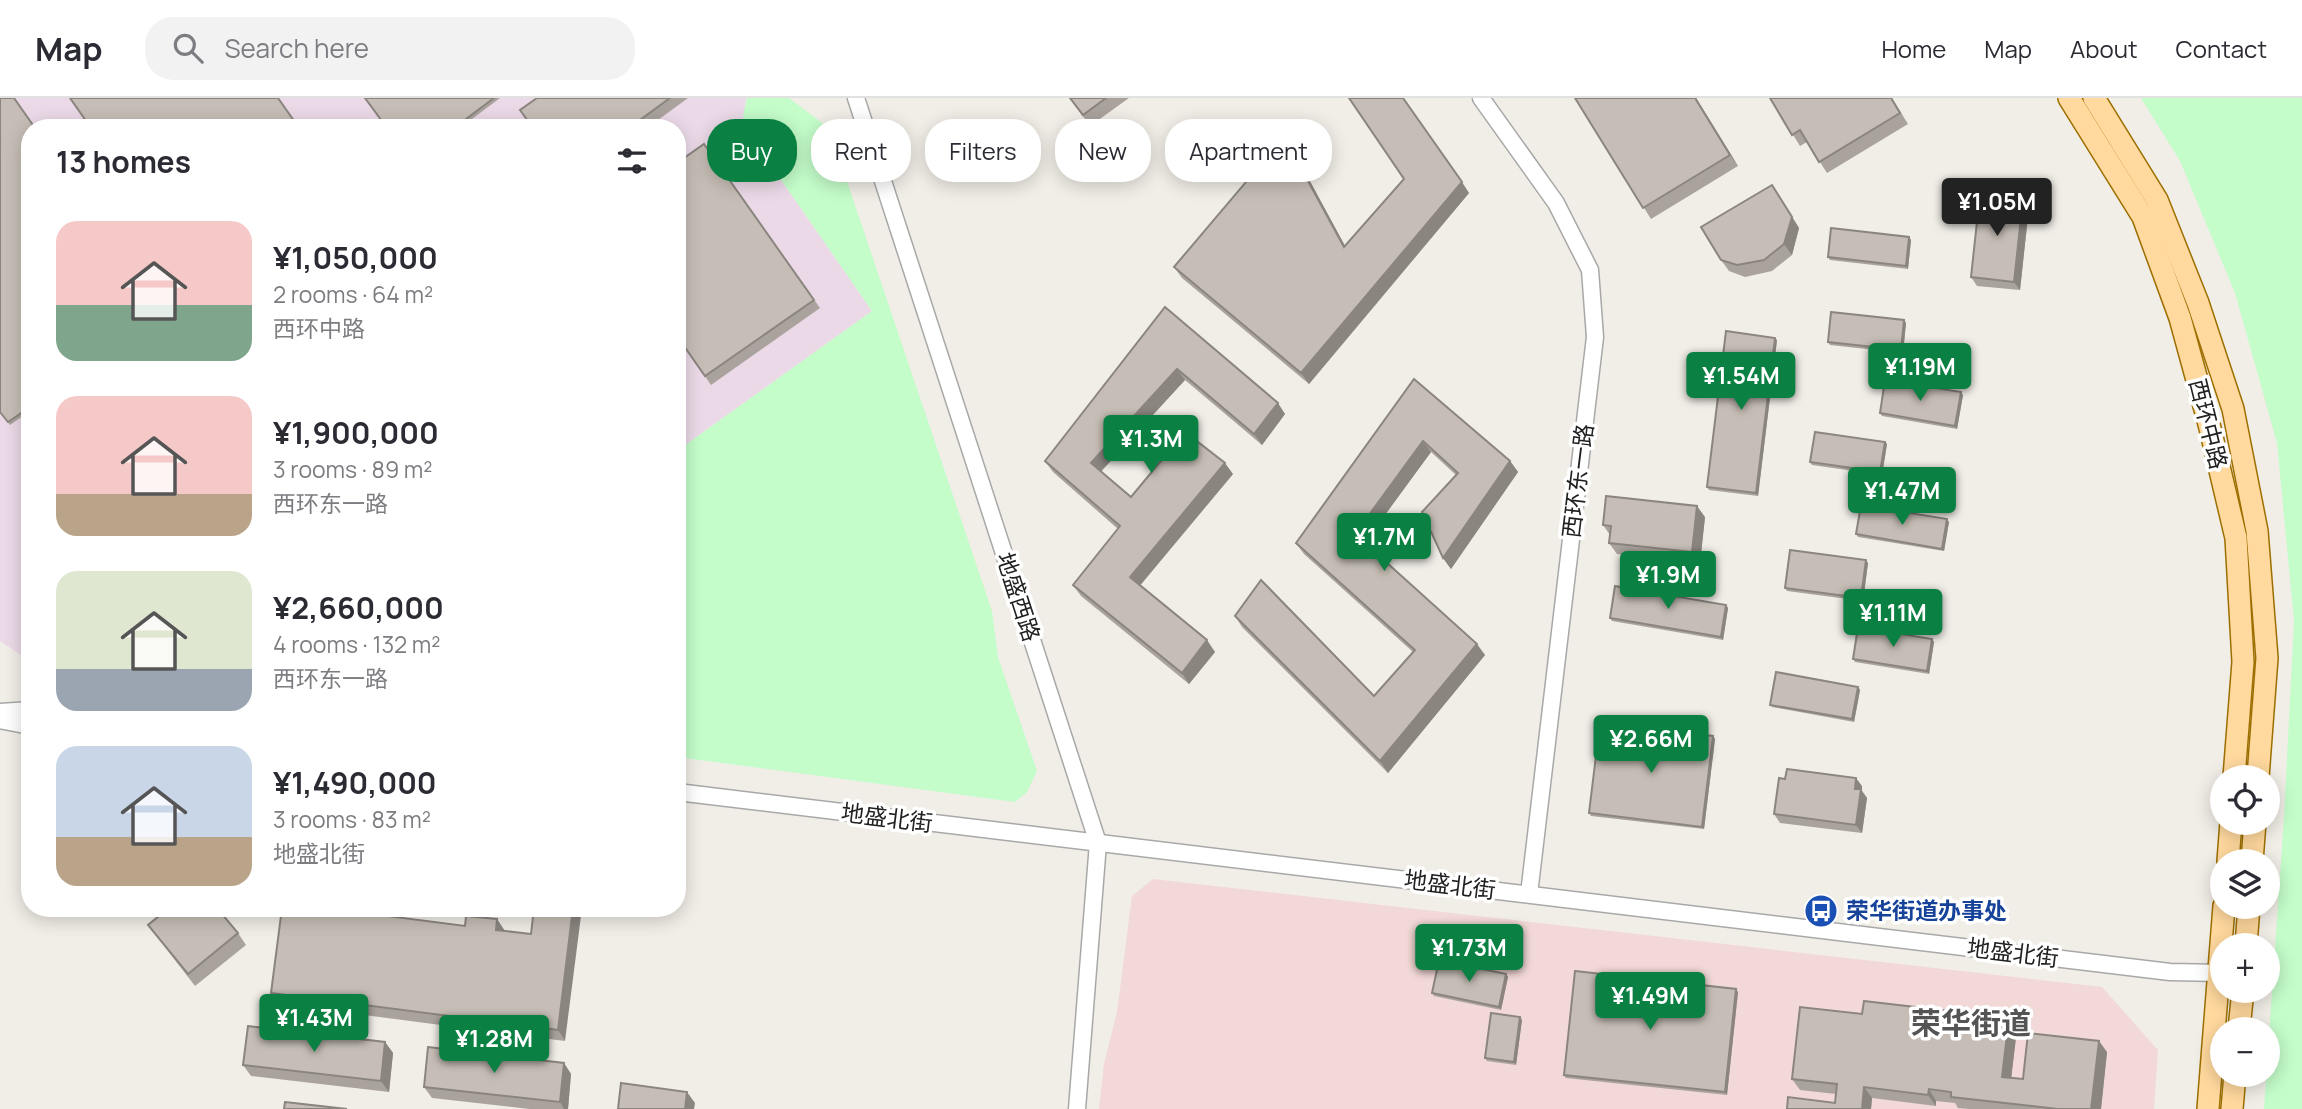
<!DOCTYPE html>
<html lang="en">
<head>
<meta charset="utf-8">
<style>
  body { margin:0; font-family:Manrope,"Noto Sans SC",sans-serif; background:#f2f2f3; color:#2b2b33; height:100vh; display:flex; flex-direction:column; font-size:26px; white-space:nowrap }
  * { box-sizing:border-box; margin:0 }
  p { font-size:23px; color:#7c7c81 }
  .icon { flex:none; width:38px; height:38px; fill:none; stroke:currentColor; stroke-width:2; stroke-linecap:round; stroke-linejoin:round }
  .map { position:relative; flex:1; overflow:hidden }
  .drawer { position:absolute; left:21px; top:21px; width:665px; height:798px; display:flex; flex-direction:column; background:#fff; border-radius:28px; box-shadow:0 4px 18px #0003 }
  .drawer>* { flex:none }
  .hud { position:absolute; left:707px; top:21px; width:665px; height:63px; display:flex; gap:14px }
  .tools { position:absolute; left:2210px; top:667px; display:grid; gap:14px }
  .tools a { display:grid; place-items:center; width:70px; height:70px; border-radius:50%; background:#fff; box-shadow:0 4px 18px #0003; font-size:35px }
  .price { position:absolute; translate:-50% -60px; padding:0 16px; border-radius:7px; background:#0b8043; color:#fff; font-size:23px; line-height:46px; filter:drop-shadow(0 2px 4px #0008) }
  .price::after { content:''; position:absolute; left:50%; top:42px; width:21px; height:16px; margin-left:-10px; background:inherit; clip-path:polygon(0 0,100% 0,50% 100%) }
  .price.active { background:#222; color:#fff }
  ul { padding:0; list-style:none }
  li { display:flex; align-items:center; gap:21px; height:175px; padding:0 35px }
  li span { display:grid; place-items:center; flex:none; width:196px; height:140px; border-radius:21px; color:#555 }
  li>.icon { margin-inline-start:auto }
  span .icon { width:84px; height:84px; fill:#fffc; stroke-width:1 }
  li b { font-size:30px }
  h2 { display:flex; justify-content:space-between; align-items:center; height:84px; padding:0 35px; font-size:30px }
  .tag { padding:0 24px; border-radius:28px; background:#fff; box-shadow:0 4px 18px #0003; font-size:24px; line-height:63px }
  .tag.active { background:#0b8043; color:#fff }
  header { display:flex; align-items:center; gap:42px; box-sizing:border-box; height:98px; padding:0 35px; background:#fff; border-bottom:2px solid #e1e1e2 }
  header strong { font-size:33px }
  nav { display:flex; gap:38px; margin-inline-start:auto; font-size:24px }
  .search { width:490px; height:63px; background:#f2f2f3; display:flex; align-items:center; gap:18px; box-sizing:border-box; padding:0 24px; border-radius:28px; color:#7c7c81; font-size:26px }
  .map>svg:first-child { display:block }
</style>
</head>
<body>
<header>
<strong>Map</strong>
<div class="search"><svg class="icon" aria-label="search" viewBox="0 0 24 24"><circle cx="10" cy="10" r="6"/><path d="M15 15l6 6"/></svg>Search here</div>
<nav><a>Home</a><a>Map</a><a>About</a><a>Contact</a></nav>
</header>
<div class="map">
<svg width="2302" height="1011" viewBox="0 0 2302 1011">
  <rect width="100%" height="100%" fill="#f1eee7"/>
  <path fill="#f2d8d6" d="M1153,781l949,108 56,63 -4,59h-1055l5,-45 13,-52 15,-116z"/>
  <path fill="#ebd9e7" d="M0,0h747l-2,5 3,29 124,179 -195,140v-323h-647v533l-30,-20z"/>
  <g fill="#c4fcca">
    <path d="M747,0h42l40,30 163,483 6,46 39,114 -10,21 -12,10 -338,-45v-306l195,-140 -124,-179 -5,-16z"/>
    <path d="M2141,0h161v1011h-38l20,-292 10,-196 -17,-178 -42,-150 -55,-132z"/>
  </g>
  <g fill="none" stroke-linecap="round" stroke-linejoin="round">
    <defs>
      <g id="minor">
        <path d="M856,0l242,745 -21,266"/>
        <path d="M1481,0l75,105 34,67 5,67 -66,557"/>
        <path d="M0,614l30,-2"/>
        <path d="M0,622l30,6"/>
        <path d="M677,694l1493,180 52,1"/>
      </g>
      <g id="major">
        <path d="M2069,0l74,119 37,101 29,106 27,114 7,124 -9,115"/>
        <path d="M2094,0l63,102 41,103 35,106 24,122 10,127 -9,119"/>
        <path d="M2228,763l3,-39"/>
        <path d="M2252,763l3,-39"/>
        <path d="M2246,847l3,-39"/>
        <path d="M2239,931l4,-39"/>
        <path d="M2208,1011l16,-203"/>
        <path d="M2232,1011l3,-35"/>
      </g>
    </defs>
    <use href="#minor" stroke="#a8a8a8" stroke-width="19"/>
    <use href="#major" stroke="#9d6f00" stroke-width="24"/>
    <use href="#minor" stroke="#fff" stroke-width="16"/>
    <use href="#major" stroke="#ffd99e" stroke-width="21"/>
  </g>
  <g fill="#aaa39d">
    <path d="M365,0h135l-40,30h-73z"/>
    <path d="M537,0h151l-41,30h-114z"/>
    <path d="M1070,0h59l-39,28z"/>
    <path d="M1575,0h121l42,68 -87,53z"/>
    <path d="M1770,0h122l16,26 -81,49 -20,-31 -7,4z"/>
    <path d="M30,30v283l-20,14 -10,-13z"/>
    <path d="M704,46l116,164 -109,77 -34,-49z"/>
    <path d="M1292,50l53,98 59,-67 65,14 -160,191 -127,-106 -8,-11z"/>
    <path d="M1779,98l20,32 -7,27 -20,16 -27,6 -16,-6 -8,-11z"/>
    <path d="M2023,101l6,8 -9,83 -43,-4 -6,-9z"/>
    <path d="M1909,139l2,3 -3,29 -78,-9 -2,-3z"/>
    <path d="M1165,209l120,107 -23,31 -77,-65 -84,92 30,25 102,-23 -93,111 75,67 -26,32 -108,-88 -8,-11 45,-56 -65,-57 -8,-11z"/>
    <path d="M1904,222l2,3 -3,30 -73,-8 -2,-3z"/>
    <path d="M1777,242l-19,156 -49,-6 -2,-3z"/>
    <path d="M1414,281l96,82 8,11 -67,97 -8,-11 13,-83 -25,-23 -66,90 120,113 -97,118 -146,-146 -7,-11 139,80 39,-44 -109,-98 -8,-11z"/>
    <path d="M1963,297l-6,34 -75,-13 -2,-3z"/>
    <path d="M1885,344l2,2 -5,31 -70,-10 -2,-3z"/>
    <path d="M1705,419l-5,46 -83,-9 -8,-11 1,-8 -7,-10z"/>
    <path d="M1949,424l-5,29 -86,-14 -2,-3z"/>
    <path d="M1868,465l-5,38 -76,-10 -2,-3z"/>
    <path d="M1726,507l2,3 -5,32 -111,-19 -2,-3z"/>
    <path d="M1934,544l-5,32 -74,-12 -2,-3z"/>
    <path d="M1858,589l2,3 -6,32 -82,-15 -2,-2z"/>
    <path d="M1713,638l2,3 -11,90 -113,-13 -2,-3z"/>
    <path d="M1862,688v5l5,7 -5,35 -82,-10 -6,-9z"/>
    <path d="M282,810h49v3l21,3 1,-6h36l6,9 70,9 32,-7 68,122 -286,-37 -8,-11z"/>
    <path d="M148,827l90,8 8,12 -51,41z"/>
    <path d="M1506,876l2,3 -7,33 -67,-14 -2,-3z"/>
    <path d="M1738,894l-11,103 -161,-17 -2,-3z"/>
    <path d="M1862,916l155,15 -6,49 12,1 84,-27 -6,57h-132l-11,-1 -3,-5 -19,-2v5l-64,-8 -1,11h-84l48,-6 1,-9 -36,-4 -8,-11z"/>
    <path d="M1522,922l-6,45 -29,-4 -2,-3z"/>
    <path d="M385,944l8,11 -4,39 -138,-16 -8,-11z"/>
    <path d="M564,965l7,11 -3,35h-39l-97,-11 -8,-11z"/>
  </g>
  <g fill="#8b857f">
    <path d="M1695,0h1l42,68 -8,-11z"/>
    <path d="M1284,39l8,11 60,111 -8,-12z"/>
    <path d="M1462,84l7,11 -160,191 -8,-11z"/>
    <path d="M1772,87l27,43 -7,27 -8,-11z"/>
    <path d="M2023,101l6,8 -9,83 -6,-8z"/>
    <path d="M1909,139l2,3 -3,29 -2,-3z"/>
    <path d="M1904,222l2,3 -3,30 -2,-3z"/>
    <path d="M1775,240l2,2 -19,156 -2,-3z"/>
    <path d="M1177,271l8,11 -87,94 -7,-11z"/>
    <path d="M1961,294l2,3 -6,34 -2,-3z"/>
    <path d="M1278,305l7,11 -23,31 -8,-11z"/>
    <path d="M1423,343l8,11 -68,93 -8,-11z"/>
    <path d="M1885,344l2,2 -5,31 -2,-3z"/>
    <path d="M1510,363l8,11 -67,97 -8,-11z"/>
    <path d="M1225,365l8,11 -95,114 -8,-11z"/>
    <path d="M1697,408l8,11 -5,46 -8,-11z"/>
    <path d="M1947,421l2,3 -5,29 -2,-2z"/>
    <path d="M1866,462l2,3 -5,38 -2,-3z"/>
    <path d="M1726,507l2,3 -5,32 -2,-3z"/>
    <path d="M1932,541l2,3 -5,32 -2,-3z"/>
    <path d="M1207,542l8,12 -26,32 -7,-11z"/>
    <path d="M1477,546l8,11 -97,118 -8,-12z"/>
    <path d="M1858,589l2,3 -6,32 -2,-3z"/>
    <path d="M1713,638l2,3 -11,90 -2,-2z"/>
    <path d="M1856,680l6,8v5l5,7 -5,35 -6,-8 -1,-36z"/>
    <path d="M322,810h9l-2,13 -7,-11z"/>
    <path d="M388,810h1l7,11 -9,-3z"/>
    <path d="M573,810h9l-17,133 -7,-11z"/>
    <path d="M497,821l8,12 -9,-1z"/>
    <path d="M1506,876l2,3 -7,33 -2,-3z"/>
    <path d="M1736,891l2,3 -11,103 -2,-3z"/>
    <path d="M1520,919l2,3 -6,45 -2,-3z"/>
    <path d="M2009,920l8,11 -7,59 -8,-11z"/>
    <path d="M2099,943l8,11 -6,57h-10z"/>
    <path d="M385,944l8,11 -4,39 -8,-11z"/>
    <path d="M564,965l7,11 -3,35h-4l-4,-7z"/>
    <path d="M1864,989l8,11 -1,11h-9z"/>
    <path d="M1929,991l7,12v5l-8,-11z"/>
    <path d="M687,994l8,11 -1,6h-9z"/>
  </g>
  <g fill="#c6beb6" stroke="#8b857f" stroke-width="2">
    <path d="M0,0h14l21,30h-5v279l-22,15 -8,-10z"/>
    <path d="M70,0h208l21,30h-208z"/>
    <path d="M365,0h129l-40,30h-67z"/>
    <path d="M537,0h133l-41,30h-96l-13,-18z"/>
    <path d="M1070,0h36l-23,17z"/>
    <path d="M1349,0h54l59,84 -161,191 -127,-106 110,-130 60,110 60,-68z"/>
    <path d="M1575,0h120l35,57 -87,53z"/>
    <path d="M1770,0h121l9,15 -81,49 -19,-32 -8,5z"/>
    <path d="M704,46l110,156 -109,76 -28,-40v-173z"/>
    <path d="M1772,87l20,32 -8,27 -20,16 -27,5 -16,-5 -20,-33z"/>
    <path d="M1980,96l43,5 -9,83 -43,-5z"/>
    <path d="M1831,130l78,9 -3,29 -78,-9z"/>
    <path d="M1165,209l113,96 -24,31 -77,-65 -86,94 40,34 54,-65 40,31 -95,114 77,63 -25,33 -109,-88 47,-59 -75,-65z"/>
    <path d="M1831,214l73,8 -3,30 -73,-8z"/>
    <path d="M1726,233l49,7 -19,155 -49,-6z"/>
    <path d="M1414,281l96,82 -67,97 -21,-46 36,-39 -35,-32 -68,93 122,110 -97,117 -145,-145 26,-36 113,116 41,-46 -119,-107z"/>
    <path d="M1885,282l76,12 -6,34 -75,-13z"/>
    <path d="M1815,334l70,10 -5,30 -70,-10z"/>
    <path d="M1606,398l91,10 -5,46 -83,-9 2,-17 -8,-1z"/>
    <path d="M1861,407l86,14 -5,30 -86,-15z"/>
    <path d="M1790,452l76,10 -5,38 -76,-10z"/>
    <path d="M1615,488l111,19 -5,32 -111,-19z"/>
    <path d="M1858,529l74,12 -5,32 -74,-12z"/>
    <path d="M1776,574l82,15 -6,32 -82,-14z"/>
    <path d="M1600,625l113,13 -11,91 -113,-14z"/>
    <path d="M1787,671l69,9 -1,11h6l-5,36 -82,-11 5,-36 6,1z"/>
    <path d="M169,810h48l21,25 -50,41 -40,-49z"/>
    <path d="M282,810h40v2l30,4 1,-6h35l-1,8 78,10 1,-10 31,3 -1,11 35,4 3,-26h39l-15,122 -287,-37z"/>
    <path d="M1439,862l67,14 -7,33 -67,-14z"/>
    <path d="M1575,873l161,18 -11,103 -161,-17z"/>
    <path d="M1864,903l145,17 -7,59 21,2 5,-46 71,8 -8,68h-33l-107,-12v-5l-22,-3 -1,6 -64,-8 -2,22h-75l1,-12 47,6 2,-19 -45,-5 8,-72 62,7z"/>
    <path d="M1491,915l29,4 -6,45 -29,-4z"/>
    <path d="M248,928l137,16 -4,39 -138,-16z"/>
    <path d="M428,949l136,16 -4,39 -136,-15z"/>
    <path d="M621,985l66,9 -2,17h-67z"/>
    <path d="M285,1004l62,7h-63z"/>
  </g>
  <defs>
    <symbol id="bus-disc" viewBox="-11 -11 22 22"><circle r="9.5" fill="#1a4fb4" stroke="#fff"/><path d="M-5-6H5V4H4V6H2V4H-2V6H-4V4H-5ZM-3.5-4V0h7V-4ZM-3.5 1.2v1.5H-2V1.2ZM2 1.2v1.5H3.5V1.2Z" fill="#fff"/></symbol>
  </defs>
  <g fill-rule="evenodd">
    <use href="#bus-disc" x="1802" y="794" width="38" height="38"/>
  </g>
  <g text-anchor="middle" stroke-width="7" stroke-linejoin="round" paint-order="stroke">
    <g font-size="23" fill="#212121" stroke="#fff">
      <text transform="translate(2208 326) rotate(76)" y="8">西环中路</text>
      <text transform="translate(1578 383) rotate(-83)" y="8">西环东一路</text>
      <text transform="translate(1018 499) rotate(72)" y="8">地盛西路</text>
      <text transform="translate(887 720) rotate(7)" y="8">地盛北街</text>
      <text transform="translate(1450 787) rotate(7)" y="8">地盛北街</text>
      <text transform="translate(2013 855) rotate(7)" y="8">地盛北街</text>
    </g>
    <g font-size="23" font-weight="bold" fill="#164399" stroke="#fff" text-anchor="start">
      <text x="1846" y="821">荣华街道办事处</text>
    </g>
    <g font-size="30" font-weight="bold" fill="#545454" stroke="#fff">
      <text x="1971" y="936">荣华街道</text>
    </g>
  </g>
</svg>
<div class="tools">
<a><svg class="icon" aria-label="locate" viewBox="0 0 24 24"><circle cx="12" cy="12" r="6"/><path d="M12 2v4M12 18v4M2 12h4M18 12h4"/></svg></a>
<a><svg class="icon" aria-label="layers" viewBox="0 0 24 24"><path d="M12 4l9 5-9 5-9-5zM3 14l9 5 9-5"/></svg></a>
<a>+</a>
<a>−</a>
</div>
<b class="price active" style="left:1997px;top:140px">¥1.05M</b>
<b class="price" style="left:1920px;top:305px">¥1.19M</b>
<b class="price" style="left:1741px;top:314px">¥1.54M</b>
<b class="price" style="left:1151px;top:377px">¥1.3M</b>
<b class="price" style="left:1902px;top:429px">¥1.47M</b>
<b class="price" style="left:1384px;top:475px">¥1.7M</b>
<b class="price" style="left:1668px;top:513px">¥1.9M</b>
<b class="price" style="left:1893px;top:551px">¥1.11M</b>
<b class="price" style="left:1651px;top:677px">¥2.66M</b>
<b class="price" style="left:1469px;top:886px">¥1.73M</b>
<b class="price" style="left:1650px;top:934px">¥1.49M</b>
<b class="price" style="left:314px;top:956px">¥1.43M</b>
<b class="price" style="left:494px;top:977px">¥1.28M</b>
<div class="hud">
<a class="tag active">Buy</a>
<a class="tag">Rent</a>
<a class="tag">Filters</a>
<a class="tag">New</a>
<a class="tag">Apartment</a>
</div>
<section class="drawer">
<h2>13 homes<svg class="icon" aria-label="filters" viewBox="0 0 24 24"><path d="M4 7h16M4 17h16"/><circle cx="9" cy="7" r="2"/><circle cx="15" cy="17" r="2"/></svg></h2>
<ul>
<li><span style="background:linear-gradient(#f6c9c9 60%,#7fa58c 0)"><svg class="icon" aria-label="home" viewBox="0 0 24 24"><path d="M3 11l9-7 9 7M6 9v11h12V9"/></svg></span><div><b>¥1,050,000</b><p>2 rooms · 64 m²</p><p>西环中路</p></div></li>
<li><span style="background:linear-gradient(#f6c9c9 70%,#b9a48a 0)"><svg class="icon" aria-label="home" viewBox="0 0 24 24"><path d="M3 11l9-7 9 7M6 9v11h12V9"/></svg></span><div><b>¥1,900,000</b><p>3 rooms · 89 m²</p><p>西环东一路</p></div></li>
<li><span style="background:linear-gradient(#dfe7d0 70%,#9aa5b1 0)"><svg class="icon" aria-label="home" viewBox="0 0 24 24"><path d="M3 11l9-7 9 7M6 9v11h12V9"/></svg></span><div><b>¥2,660,000</b><p>4 rooms · 132 m²</p><p>西环东一路</p></div></li>
<li><span style="background:linear-gradient(#c9d6e8 65%,#b9a48a 0)"><svg class="icon" aria-label="home" viewBox="0 0 24 24"><path d="M3 11l9-7 9 7M6 9v11h12V9"/></svg></span><div><b>¥1,490,000</b><p>3 rooms · 83 m²</p><p>地盛北街</p></div></li>
</ul>
</section>
</div>
</body>
</html>
